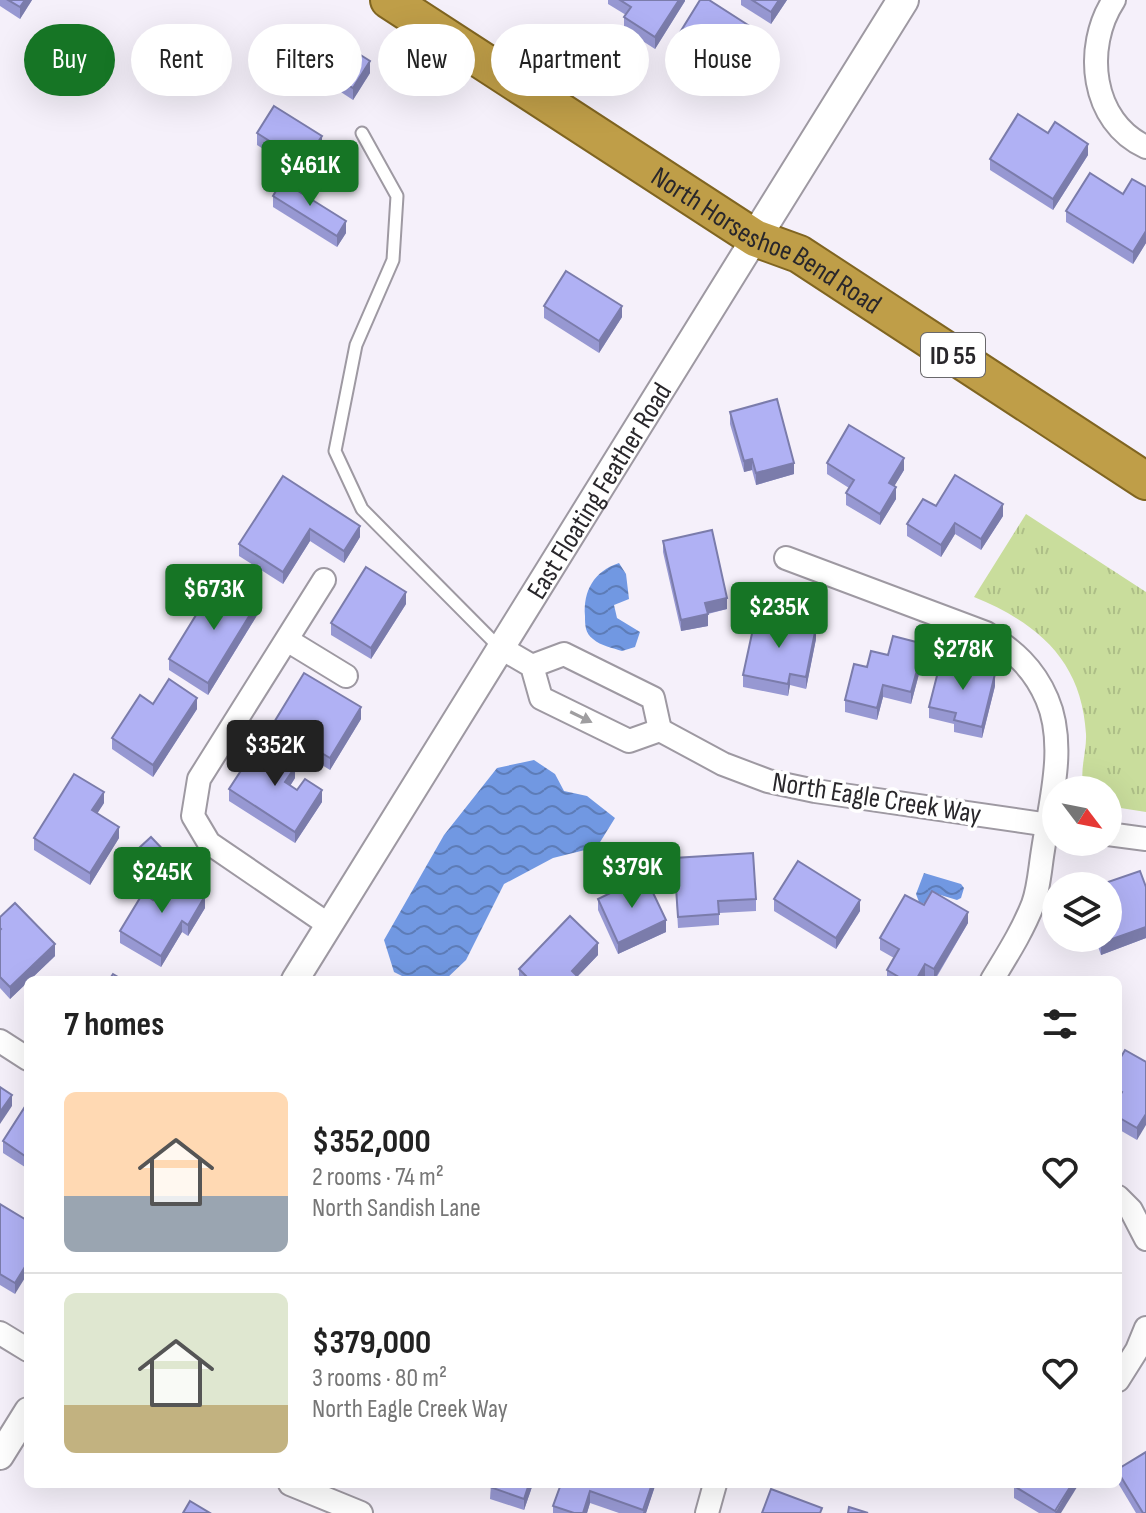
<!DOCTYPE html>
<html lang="en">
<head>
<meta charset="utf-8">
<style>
  body { margin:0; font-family:"Sofia Sans Condensed",sans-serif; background:#f6f6f6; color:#222; height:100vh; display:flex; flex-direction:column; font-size:30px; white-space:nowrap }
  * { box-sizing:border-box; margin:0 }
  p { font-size:26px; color:#767676 }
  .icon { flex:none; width:44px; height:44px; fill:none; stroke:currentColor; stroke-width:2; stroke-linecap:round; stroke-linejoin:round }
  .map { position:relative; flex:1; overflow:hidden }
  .side { position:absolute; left:24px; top:976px; width:1098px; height:512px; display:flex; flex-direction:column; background:#fff; border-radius:12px; box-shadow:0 8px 32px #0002 }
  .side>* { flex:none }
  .hud { position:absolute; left:24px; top:24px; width:1098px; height:72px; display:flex; gap:16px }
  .needle { width:52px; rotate:122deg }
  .tools { position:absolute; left:1042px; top:776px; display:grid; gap:16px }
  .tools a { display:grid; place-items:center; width:80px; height:80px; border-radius:50%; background:#fff; box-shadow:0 8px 32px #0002; font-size:40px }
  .price { position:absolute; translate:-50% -68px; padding:0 18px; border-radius:8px; background:#167525; color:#fff; font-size:26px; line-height:52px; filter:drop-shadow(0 2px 4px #0008) }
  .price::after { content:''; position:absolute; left:50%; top:48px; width:24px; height:18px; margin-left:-12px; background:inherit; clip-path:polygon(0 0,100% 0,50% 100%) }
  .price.on { background:#222; color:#fff }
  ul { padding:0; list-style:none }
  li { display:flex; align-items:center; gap:24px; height:200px; padding:0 40px }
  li+li { border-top:2px solid #e0e0e0 }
  li span { display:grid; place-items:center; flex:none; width:224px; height:160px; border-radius:12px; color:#555 }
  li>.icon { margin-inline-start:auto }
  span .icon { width:96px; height:96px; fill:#fffc; stroke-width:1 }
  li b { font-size:34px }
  h2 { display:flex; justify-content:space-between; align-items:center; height:96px; padding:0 40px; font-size:34px }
  .chip { padding:0 28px; border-radius:36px; background:#fff; box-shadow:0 8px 32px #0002; font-size:28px; line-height:72px }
  .chip.on { background:#167525; color:#fff }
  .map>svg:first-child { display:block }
</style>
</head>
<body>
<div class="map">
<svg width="1146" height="1513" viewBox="0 0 1146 1513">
  <defs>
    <pattern id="park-tufts" width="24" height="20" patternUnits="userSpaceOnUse" patternTransform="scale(2)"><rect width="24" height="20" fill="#c9dd9c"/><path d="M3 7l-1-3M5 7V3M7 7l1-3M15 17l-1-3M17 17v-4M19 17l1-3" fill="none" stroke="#adbe87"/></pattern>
    <pattern id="water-waves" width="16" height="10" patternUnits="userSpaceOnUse" patternTransform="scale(2)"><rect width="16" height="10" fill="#7198e2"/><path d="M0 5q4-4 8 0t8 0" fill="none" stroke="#5d7cb7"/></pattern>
  </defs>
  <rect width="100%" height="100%" fill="#f5f0fa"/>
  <path fill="url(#park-tufts)" d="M1026,514l120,78v220l-38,-6v-16h-23c-7,-16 2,-38 1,-56 -4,-73 -48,-111 -112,-137z"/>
  <g fill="url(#water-waves)">
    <path d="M619,563l7,11 3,25 -15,6 3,13 23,14 -5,15 -13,4c-9,-3 -21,-5 -29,-12 -8,-6 -8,-14 -8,-23 -2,-25 9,-45 34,-53z"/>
    <path d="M534,760l21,14 9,17 23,5 28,22 -18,29 -44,11 -49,26 -38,76 -21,20h-35l-16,-8 -10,-32 60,-105 53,-67z"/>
    <path d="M924,873l37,11 3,4 -3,10 -4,2 -23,-7 -9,11 -6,-2 -3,-8z"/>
  </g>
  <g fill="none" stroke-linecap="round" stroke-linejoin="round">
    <defs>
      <path id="service" d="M362,133l35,63 -4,64 -37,85 -21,106 27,58 138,139"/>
      <g id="minor">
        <path d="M1114,0c-31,47 -23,122 32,147"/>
        <path d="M786,558l200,75c27,17 48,35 61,66 20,46 3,104 -4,151 -3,18 -4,38 -10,54 -11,28 -26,51 -41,76"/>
        <path d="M324,580l-125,199 -6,37 16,27 120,82"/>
        <path d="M287,640l59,36"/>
        <path d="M501,648l31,18 9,32 88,43 31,-11 -7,-32 -89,-44 -32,12"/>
        <path d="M660,730l63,34 45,17 47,10 241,35"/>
        <path d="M1108,834l38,5"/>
        <path d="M0,1041l28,18"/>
        <path d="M1118,1197l13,13 15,29"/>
        <path d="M0,1333l28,17"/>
        <path d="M1118,1380l19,-30 9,-22"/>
        <path d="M290,1484l71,29"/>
        <path d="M707,1513l8,-29"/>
      </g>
      <g id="tertiary">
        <path id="s1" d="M295,980l460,-742"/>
        <path d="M0,1456l28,-45"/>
      </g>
      <path id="secondary" d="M755,238l148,-238"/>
      <g id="trunk">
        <path id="s2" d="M389,0l366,238 44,16 347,227"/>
      </g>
    </defs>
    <use href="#service" stroke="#9e99a2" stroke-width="15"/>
    <use href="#minor" stroke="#9e99a2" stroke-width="26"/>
    <use href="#tertiary" stroke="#9e99a2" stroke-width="30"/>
    <use href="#secondary" stroke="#9e99a2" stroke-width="34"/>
    <use href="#trunk" stroke="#806521" stroke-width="40"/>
    <use href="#service" stroke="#fff" stroke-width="11"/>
    <use href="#minor" stroke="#fff" stroke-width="22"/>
    <use href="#tertiary" stroke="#fff" stroke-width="26"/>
    <use href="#secondary" stroke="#fff" stroke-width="30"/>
    <use href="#trunk" stroke="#bf9e48" stroke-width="36"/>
  </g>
  <g fill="#9798d2">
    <path d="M0,0h32l-12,19 -20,-13z"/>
    <path d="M608,0h77v1l-30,48 -31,-20v-12l2,-2 -18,-11z"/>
    <path d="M741,0h46l-16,24 -30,-19z"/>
    <path d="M679,34l83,11 -23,38 -60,-38z"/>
    <path d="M315,64l55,9 -17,27 -38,-25z"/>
    <path d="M257,133l65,14 -18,28 -47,-30z"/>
    <path d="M1048,133l40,22 -35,55 -63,-40v-11z"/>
    <path d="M1146,187v56l-13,21 -67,-42v-11z"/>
    <path d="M273,196l73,37 -9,14 -64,-40z"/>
    <path d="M544,306l78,11 -23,36 -55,-35z"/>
    <path d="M730,412l64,62 -38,11 -4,-15 -8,2 -14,-48z"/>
    <path d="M827,463l77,7 -10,16 2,13 -16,26 -34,-20v-12l3,-5 -22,-14z"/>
    <path d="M283,476l77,61 -16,26 -34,-22 -27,43 -44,-28v-12z"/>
    <path d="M936,506l67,10 -22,34 -26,-16 -14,23 -34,-21v-12z"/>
    <path d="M663,541l64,68 -19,5v12l-27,5 -18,-79z"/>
    <path d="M406,604l-35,55 -40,-24v-12z"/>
    <path d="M207,611l52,1 -51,83 -39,-25v-11z"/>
    <path d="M816,639l-10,50 -16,-4 -2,11 -45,-9v-12z"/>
    <path d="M888,655h36l-13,49 -28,-7 -6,23 -32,-8v-12l22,-33z"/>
    <path d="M995,686l-13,52 -28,-6v-8l-25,-6v-11z"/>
    <path d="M153,704l44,5 -44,68 -41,-28v-11z"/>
    <path d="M361,719l-31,51 -57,-35v-11z"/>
    <path d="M295,778l-5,8 32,16 -27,41 -66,-42v-12z"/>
    <path d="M104,803l-7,10 22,25 -29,47 -56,-35v-12z"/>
    <path d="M674,858l82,41v12l-37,2v12l-41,3z"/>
    <path d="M127,859l45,12 -4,3 37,34 -17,28 -6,-4 -21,35 -41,-24v-12l33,-31 15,-25 -20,18 -21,-22z"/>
    <path d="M1146,887v51l-45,17 -6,-17h13z"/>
    <path d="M598,899l68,33 -48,22 -20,-44z"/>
    <path d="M774,899l86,12 -24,38 -62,-38z"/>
    <path d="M924,905l44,18 -33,57 -10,-4 -3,4h-35v-10l7,-12 -14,-8v-12z"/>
    <path d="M0,917l55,39 -45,43 -10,-11z"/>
    <path d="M598,955l-21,22 2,3h-60v-11z"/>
    <path d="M1118,1062h28l-9,78 -19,-11z"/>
    <path d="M28,1102v67l-25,-16v-12z"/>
    <path d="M0,1204l28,17 -13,73 -15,-9z"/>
    <path d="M1118,1469l28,44h-10l-18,-30z"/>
    <path d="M491,1484h42l-9,26 -34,-11z"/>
    <path d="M561,1484h94v2l-9,27h-27l-29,-10 -3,10h-34v-7z"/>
    <path d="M1014,1486l47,27h-22l-25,-15z"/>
  </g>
  <g fill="#7b7cab">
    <path d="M25,0h7l-12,19v-12z"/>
    <path d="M679,0h6v1l-30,48v-12z"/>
    <path d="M779,0h8l-16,24v-12z"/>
    <path d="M762,34v11l-23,38v-12z"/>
    <path d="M370,61v12l-17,27v-12z"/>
    <path d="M322,136v11l-18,28v-12z"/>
    <path d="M1088,144v11l-35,55v-11z"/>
    <path d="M346,221v12l-9,14v-11z"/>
    <path d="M1146,231v12l-13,21v-12z"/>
    <path d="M622,306v11l-23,36v-12z"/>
    <path d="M904,458v12l-15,25v-12z"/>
    <path d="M752,459v11l-8,2v-11z"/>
    <path d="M794,463v11l-38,11v-12z"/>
    <path d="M896,487v12l-16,26v-11z"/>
    <path d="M1003,504v12l-22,34v-11z"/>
    <path d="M955,523v11l-14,23v-12z"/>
    <path d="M360,526v11l-16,26v-12z"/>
    <path d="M310,529v12l-27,43v-12z"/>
    <path d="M406,592v12l-35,55v-11z"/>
    <path d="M727,598v11l-22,5v-11z"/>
    <path d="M259,600v12l-51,83v-12z"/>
    <path d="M708,614v12l-27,5v-11z"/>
    <path d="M816,627v12l-10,50v-12z"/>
    <path d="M924,644v11l-13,49v-12z"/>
    <path d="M790,674v11l-2,11v-12z"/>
    <path d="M995,674v12l-13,52v-11z"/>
    <path d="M883,685v12l-6,23v-12z"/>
    <path d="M197,698v11l-44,68v-12z"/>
    <path d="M361,707v12l-31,51v-12z"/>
    <path d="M295,767v11l-10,16v-12z"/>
    <path d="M322,790v12l-27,41v-11z"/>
    <path d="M104,792v11l-12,19v-12z"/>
    <path d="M119,827v11l-29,47v-12z"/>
    <path d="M172,859v12l-24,22v-11z"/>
    <path d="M205,896v12l-17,28v-11z"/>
    <path d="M860,900v11l-24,38v-11z"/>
    <path d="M968,912v11l-34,57v-11z"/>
    <path d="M666,920v12l-48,22v-11z"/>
    <path d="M182,921v11l-21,35v-11z"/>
    <path d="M1146,927v11l-45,17v-12z"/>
    <path d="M598,943v12l-24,25 -2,-9z"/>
    <path d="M55,944v12l-45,43v-12z"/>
    <path d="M925,964v12l-3,4h-6z"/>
    <path d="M12,1095v11l-12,18v-12z"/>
    <path d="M1146,1114v11l-9,15v-12z"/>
    <path d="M28,1262v11l-13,21v-11z"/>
    <path d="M529,1484h4l-9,26v-11z"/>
    <path d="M652,1484h3v2l-9,27h-3z"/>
    <path d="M1072,1484h7l-18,29h-6z"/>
    <path d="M590,1491v12l-3,10h-4z"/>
  </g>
  <g fill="#b0b1f4" stroke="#7b7cab" stroke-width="2">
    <path d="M8,0h17l-5,7z"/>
    <path d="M620,0h59l-24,37 -31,-20 7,-10z"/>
    <path d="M700,0h9l53,34 -23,37 -60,-37z"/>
    <path d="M752,0h27l-8,12z"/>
    <path d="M332,37l38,24 -17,27 -38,-24z"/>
    <path d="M274,106l48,30 -18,27 -47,-30z"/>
    <path d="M1018,114l30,19 7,-11 33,22 -35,55 -63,-40z"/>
    <path d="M1090,173l33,21 9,-15 14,8v44l-13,21 -67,-41z"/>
    <path d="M282,181l64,40 -9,15 -64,-40z"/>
    <path d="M566,271l56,35 -23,35 -55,-35z"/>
    <path d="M777,399l17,64 -38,10 -4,-14 -8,2 -14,-49z"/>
    <path d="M849,425l55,33 -15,25 7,4 -16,27 -34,-21 8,-13 -27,-17z"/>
    <path d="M955,475l48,29 -22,35 -26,-16 -14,22 -34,-21 16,-25 13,7z"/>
    <path d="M283,476l77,50 -16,25 -34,-22 -27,43 -44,-28z"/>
    <path d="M712,530l15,68 -22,5 3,11 -27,6 -18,-79z"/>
    <path d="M366,567l40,25 -35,56 -40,-25z"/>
    <path d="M226,580l33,20 -51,83 -39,-24 32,-52 6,4z"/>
    <path d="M756,615l60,12 -10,50 -16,-3 -2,10 -45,-9z"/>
    <path d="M893,636l31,8 -13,48 -28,-7 -6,23 -32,-8 9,-36 13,3 4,-16 17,4z"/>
    <path d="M941,660l54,14 -13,53 -28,-7 2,-7 -27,-6z"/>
    <path d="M304,673l57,34 -31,51 -57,-34z"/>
    <path d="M169,679l28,19 -44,67 -41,-27 28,-43 13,9z"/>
    <path d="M259,743l36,24 -10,15 12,8 8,-11 17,11 -27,42 -66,-43z"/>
    <path d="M74,774l30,18 -12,18 27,17 -29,46 -56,-35z"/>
    <path d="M151,837l21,22 -24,23 -21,-23z"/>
    <path d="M753,853l3,46 -38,2 1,13 -41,3 -4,-59z"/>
    <path d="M798,861l62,39 -24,38 -62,-39z"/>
    <path d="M1140,871l6,16v40l-45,16 -1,-5h8l1,-36 -1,-16h-5l-1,-2z"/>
    <path d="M168,874l37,22 -17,29 -6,-4 -21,35 -41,-25 23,-38 10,7z"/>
    <path d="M645,876l21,44 -48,23 -20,-44z"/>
    <path d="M932,891l36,21 -34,57 -9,-5 -9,16h-12l-17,-10 12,-21 -19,-11 25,-43 19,10z"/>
    <path d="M15,903l40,41 -45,43 -10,-10v-47l1,-1 -1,-1v-11z"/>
    <path d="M570,916l28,27 -26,28 7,7 -2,2h-47l-11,-11z"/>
    <path d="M113,974l10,6h-14z"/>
    <path d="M1125,1050l21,12v52l-9,14 -19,-11v-18l4,-7 -4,-3v-27z"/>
    <path d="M0,1087l12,8 -12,17z"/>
    <path d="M28,1102v56l-25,-17z"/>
    <path d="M0,1204l28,17v41l-13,21 -15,-9z"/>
    <path d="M1146,1452v61h-3l-25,-41v-3z"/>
    <path d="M491,1484h38l-5,15 -34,-12z"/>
    <path d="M561,1484h91l-9,26 -53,-19 -7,22h-9l-21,-7z"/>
    <path d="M1016,1484h56l-17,27 -41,-25z"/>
    <path d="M771,1489l51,19 -2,5h-58z"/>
    <path d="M190,1501l20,12h-27z"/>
    <path d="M849,1507l19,6h-20z"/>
  </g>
  <defs><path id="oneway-solid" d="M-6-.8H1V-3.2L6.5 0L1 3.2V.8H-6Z" transform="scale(2)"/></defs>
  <use fill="#9f9ea0" href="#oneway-solid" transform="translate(581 717) rotate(26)"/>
  <g text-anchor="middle" stroke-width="7" stroke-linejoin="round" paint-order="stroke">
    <rect fill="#fff" stroke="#69686b" stroke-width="2" x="921" y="333" width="64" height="44" rx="6"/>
    <g font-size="26" font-weight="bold" fill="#29272b">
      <text x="953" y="364">ID 55</text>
    </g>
    <g font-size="28" fill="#29272b" stroke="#fff">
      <text dy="10" stroke="none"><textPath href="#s2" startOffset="448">North Horseshoe Bend Road</textPath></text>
      <text dy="10" stroke="none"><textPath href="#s1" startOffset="576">East Floating Feather Road</textPath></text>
      <text transform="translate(877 797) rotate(9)" y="10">North Eagle Creek Way</text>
    </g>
  </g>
</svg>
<div class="tools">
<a><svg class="needle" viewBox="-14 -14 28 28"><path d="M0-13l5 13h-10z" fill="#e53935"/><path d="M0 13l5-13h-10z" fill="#767676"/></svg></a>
<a><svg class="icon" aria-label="layers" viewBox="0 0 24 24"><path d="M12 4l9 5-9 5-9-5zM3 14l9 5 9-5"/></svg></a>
</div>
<b class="price" style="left:310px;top:208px">$461K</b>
<b class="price" style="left:214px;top:632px">$673K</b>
<b class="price" style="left:779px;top:650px">$235K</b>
<b class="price" style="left:963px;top:692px">$278K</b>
<b class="price on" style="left:275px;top:788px">$352K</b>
<b class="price" style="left:632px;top:910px">$379K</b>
<b class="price" style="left:162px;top:915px">$245K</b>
<div class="hud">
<a class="chip on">Buy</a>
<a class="chip">Rent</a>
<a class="chip">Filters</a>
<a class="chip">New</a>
<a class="chip">Apartment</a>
<a class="chip">House</a>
</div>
<section class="side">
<h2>7 homes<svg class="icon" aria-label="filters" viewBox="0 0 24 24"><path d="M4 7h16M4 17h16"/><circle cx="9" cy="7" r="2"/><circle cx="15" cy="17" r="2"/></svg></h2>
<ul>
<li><span style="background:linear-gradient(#ffd9b3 65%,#9aa5b1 0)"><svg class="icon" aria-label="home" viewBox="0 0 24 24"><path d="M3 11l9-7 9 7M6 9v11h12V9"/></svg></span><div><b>$352,000</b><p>2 rooms · 74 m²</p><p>North Sandish Lane</p></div><svg class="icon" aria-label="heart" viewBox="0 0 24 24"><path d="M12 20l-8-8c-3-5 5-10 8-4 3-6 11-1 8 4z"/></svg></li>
<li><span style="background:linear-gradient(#dfe7d0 70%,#c2b280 0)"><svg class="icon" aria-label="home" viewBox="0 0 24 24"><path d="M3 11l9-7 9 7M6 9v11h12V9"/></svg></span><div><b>$379,000</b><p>3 rooms · 80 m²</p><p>North Eagle Creek Way</p></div><svg class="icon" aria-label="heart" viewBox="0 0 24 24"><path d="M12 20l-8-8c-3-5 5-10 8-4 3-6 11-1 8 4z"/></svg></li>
</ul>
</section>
</div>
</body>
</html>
